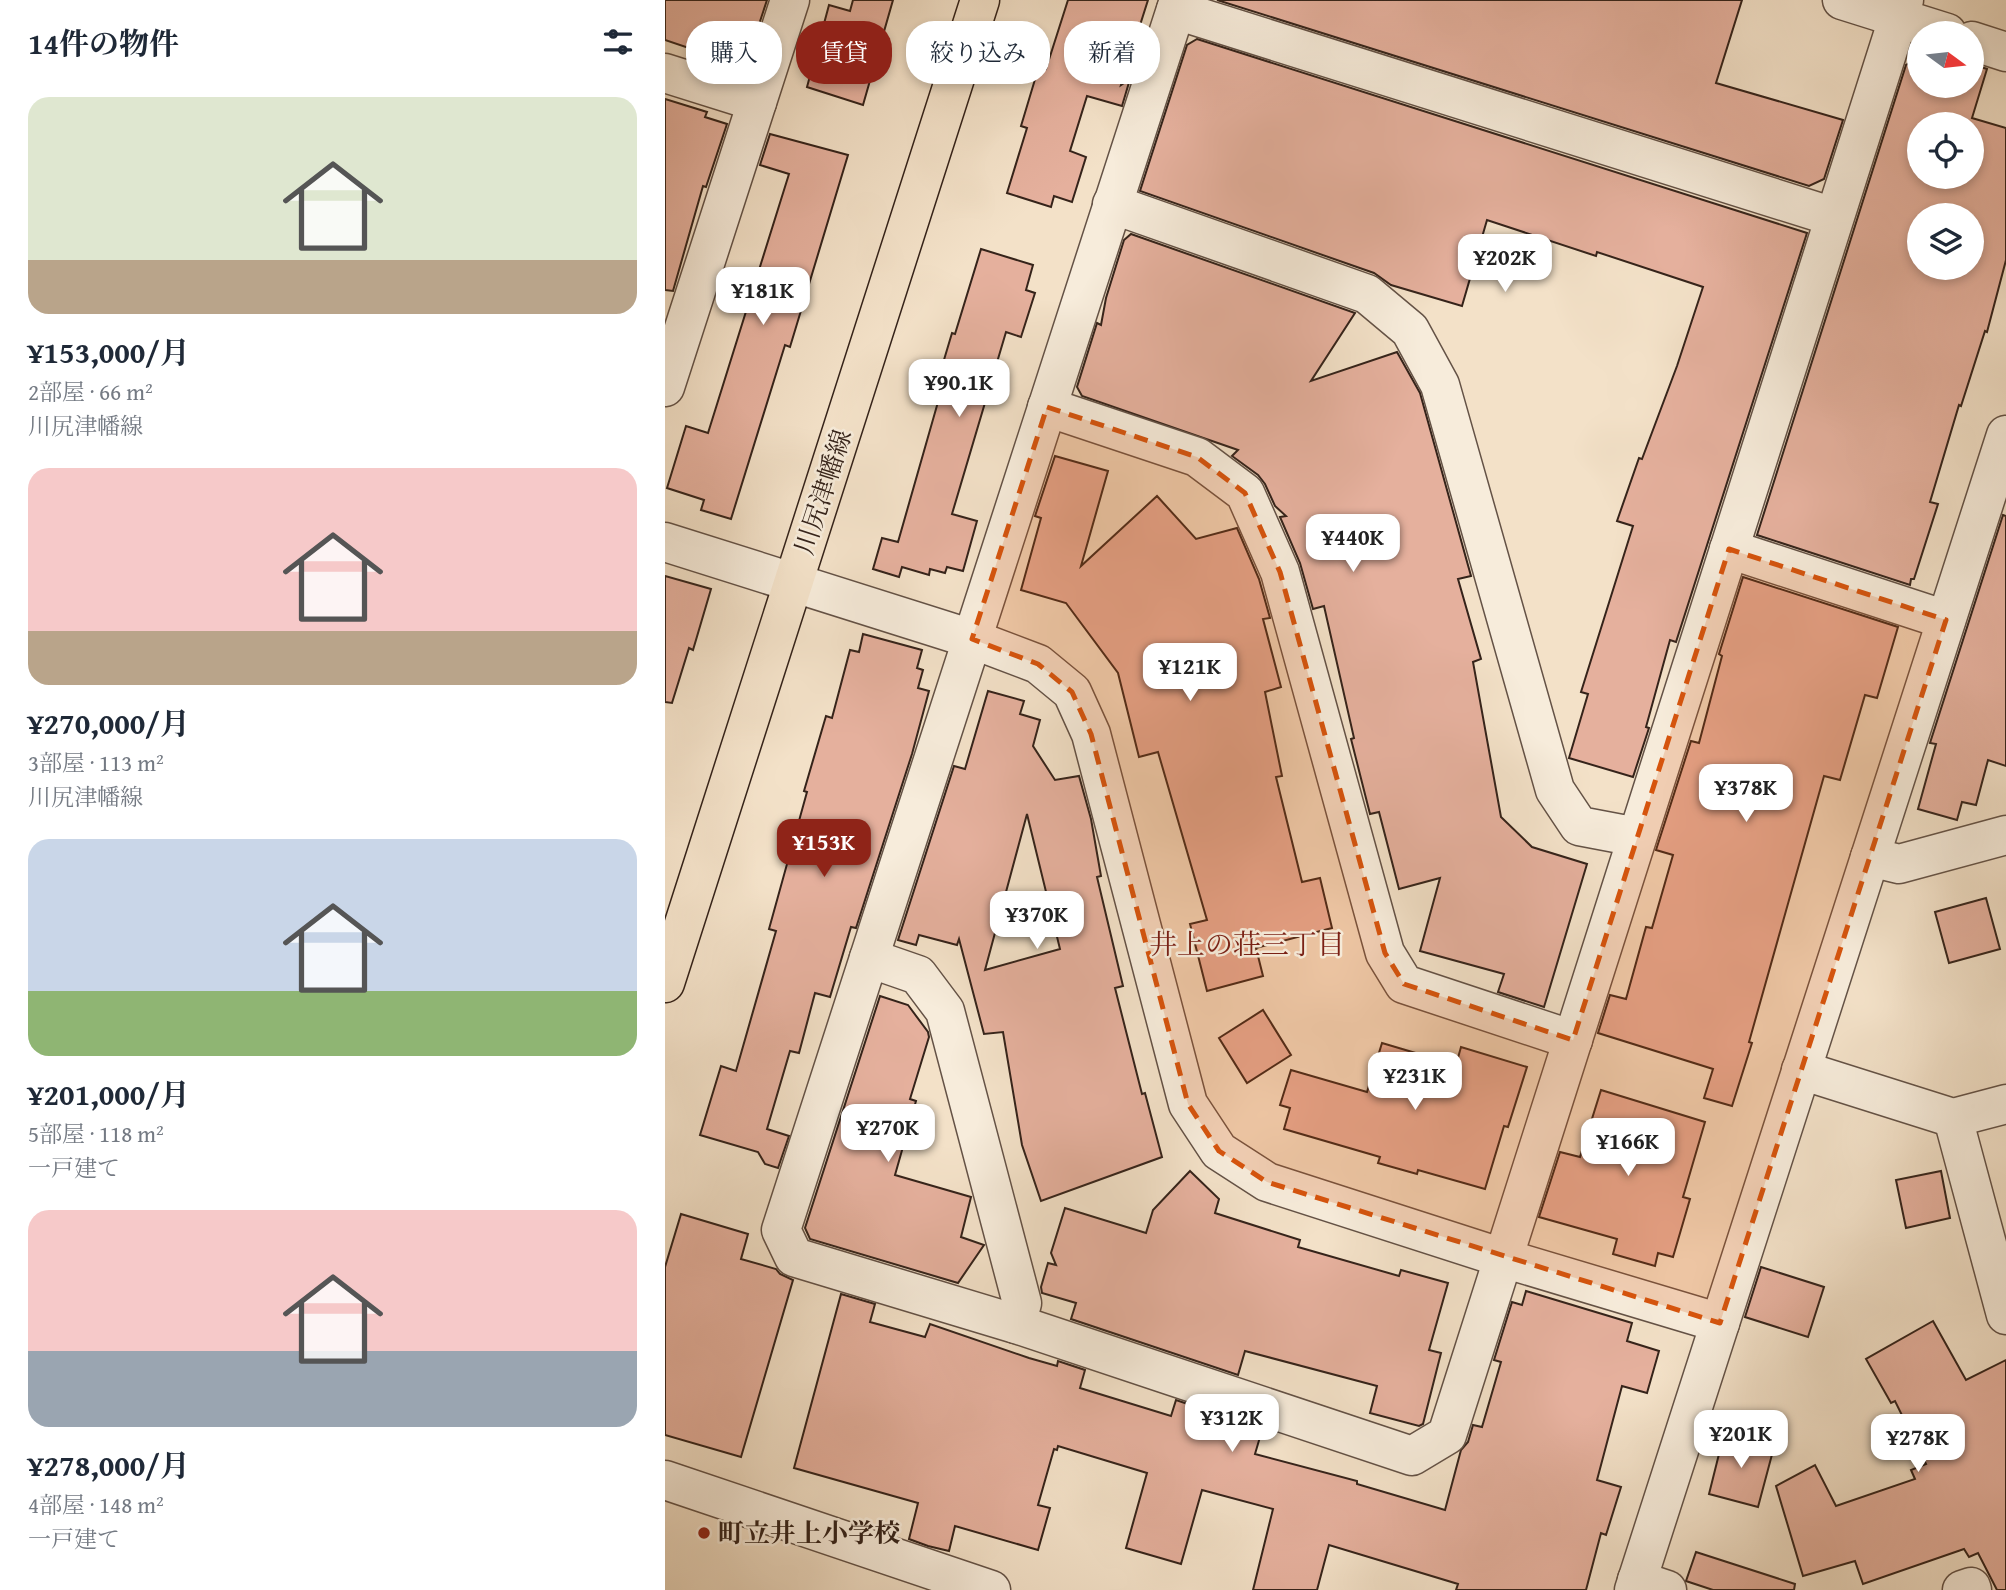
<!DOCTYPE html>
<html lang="ja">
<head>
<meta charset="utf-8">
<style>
  body { margin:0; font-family:"Gentium Book Plus","Noto Serif JP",serif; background:#f2f2f3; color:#1f2937; height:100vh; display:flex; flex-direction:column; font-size:26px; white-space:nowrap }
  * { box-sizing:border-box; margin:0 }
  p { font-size:23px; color:#747a83 }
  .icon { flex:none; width:38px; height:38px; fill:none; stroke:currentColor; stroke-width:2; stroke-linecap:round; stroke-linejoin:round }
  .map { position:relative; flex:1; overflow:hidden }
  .side { display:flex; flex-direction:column; background:#fff; width:665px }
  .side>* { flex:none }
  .hud { position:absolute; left:21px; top:21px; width:665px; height:63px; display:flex; gap:14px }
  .needle { width:46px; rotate:105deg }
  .controls { position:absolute; left:1242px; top:21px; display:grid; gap:14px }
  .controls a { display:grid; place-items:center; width:77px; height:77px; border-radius:50%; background:#fff; box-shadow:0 4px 10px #0003; font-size:35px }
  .price { position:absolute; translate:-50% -60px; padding:0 16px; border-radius:14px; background:#fff; color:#222; font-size:23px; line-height:46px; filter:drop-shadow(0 2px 4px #0008) }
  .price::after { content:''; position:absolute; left:50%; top:42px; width:21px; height:16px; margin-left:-10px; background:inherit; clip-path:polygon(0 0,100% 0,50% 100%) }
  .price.selected { background:#8f2418; color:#fff }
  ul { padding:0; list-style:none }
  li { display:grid; align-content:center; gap:14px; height:371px; padding:0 28px }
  li span { display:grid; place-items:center; height:217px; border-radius:21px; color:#555 }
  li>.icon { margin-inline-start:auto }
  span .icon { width:126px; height:126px; fill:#fffc; stroke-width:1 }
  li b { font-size:30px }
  h2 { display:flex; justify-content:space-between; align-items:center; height:84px; padding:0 28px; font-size:30px }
  .chip { padding:0 24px; border-radius:28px; background:#fff; box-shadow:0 4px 10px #0003; font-size:24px; line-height:63px }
  .chip.selected { background:#8f2418; color:#fff }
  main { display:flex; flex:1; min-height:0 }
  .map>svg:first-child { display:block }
</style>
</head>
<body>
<main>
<section class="side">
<h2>14件の物件<svg class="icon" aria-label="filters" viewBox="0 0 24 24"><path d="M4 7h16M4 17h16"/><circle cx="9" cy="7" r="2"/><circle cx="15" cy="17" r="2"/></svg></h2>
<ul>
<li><span style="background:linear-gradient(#dfe7d0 75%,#b9a48a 0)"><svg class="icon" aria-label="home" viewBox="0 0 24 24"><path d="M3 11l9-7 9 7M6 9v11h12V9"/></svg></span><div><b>¥153,000/月</b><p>2部屋 · 66 m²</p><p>川尻津幡線</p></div></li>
<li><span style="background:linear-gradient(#f6c9c9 75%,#b9a48a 0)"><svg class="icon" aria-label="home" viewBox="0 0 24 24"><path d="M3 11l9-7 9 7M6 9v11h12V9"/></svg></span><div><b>¥270,000/月</b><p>3部屋 · 113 m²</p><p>川尻津幡線</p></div></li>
<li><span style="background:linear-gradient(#c9d6e8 70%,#8fb573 0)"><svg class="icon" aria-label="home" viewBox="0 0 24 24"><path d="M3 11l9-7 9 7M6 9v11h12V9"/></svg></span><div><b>¥201,000/月</b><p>5部屋 · 118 m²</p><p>一戸建て</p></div></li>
<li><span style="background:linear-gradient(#f6c9c9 65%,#9aa5b1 0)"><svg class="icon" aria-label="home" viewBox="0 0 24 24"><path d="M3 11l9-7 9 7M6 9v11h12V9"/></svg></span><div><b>¥278,000/月</b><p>4部屋 · 148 m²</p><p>一戸建て</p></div></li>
</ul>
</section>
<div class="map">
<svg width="1341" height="1590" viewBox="0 0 1341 1590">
  <rect width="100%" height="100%" fill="#f3e1c8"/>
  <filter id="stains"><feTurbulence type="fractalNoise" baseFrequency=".00286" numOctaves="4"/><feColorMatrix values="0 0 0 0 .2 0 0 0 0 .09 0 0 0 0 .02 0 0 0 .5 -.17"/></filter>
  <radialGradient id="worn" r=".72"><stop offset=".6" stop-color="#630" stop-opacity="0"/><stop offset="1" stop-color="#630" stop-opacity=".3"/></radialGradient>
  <g fill="#e5b09d" stroke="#35231a" stroke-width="2" fill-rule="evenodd">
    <path d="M0,0h102l-22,67 -80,-27z"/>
    <path d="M188,0h40l-30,105 -56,-18 22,-82 21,6z"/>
    <path d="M403,0h80l-27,85 9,-6 -8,27 -35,-10 -17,55 16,6 -14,45 -18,-6 -3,11 -44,-14 20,-65 -6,-2 18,-60 7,3z"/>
    <path d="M552,0h525l-26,83 127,37 -19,59 -15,7z"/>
    <path d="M532,39l610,194 -131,409 -6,-2 -24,87 3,1 -16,49 -64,-19 19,-64 -7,-2 52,-166 -16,-5 22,-63 3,1 35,-93 26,-79 -106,-35 -1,4 -109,-36 -25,86 -71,-21 -17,-12 -234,-82 47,-146z"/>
    <path d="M1255,57v29h52v-22l15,5 -15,49 34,10v132l-19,72 -2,-1 -24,75 -2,-1 -29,97 8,2 -24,75h-3l-1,6 -153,-50 149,-470zM1255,124h52v53h-52zM1255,215h52v53h-52z"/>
    <path d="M0,99l42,13 -2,5 22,7 -21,63 -3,-1 -30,105 -8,-1z"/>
    <path d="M105,134l78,21 -58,192 -5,-2 -54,174 -30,-9 3,-10 -37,-12 19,-62 22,7 81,-259 -29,-9z"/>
    <path d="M466,234l224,79 -44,68 86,-29 23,41 51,183 -13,3 23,80 -8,3 28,155 31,30 55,17 -43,143 -46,-15 6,-18 -84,-23 20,-73 -41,11 -20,-77 -9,2 -19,-75 3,-1 -30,-132 -11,3 -13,-46 -20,-46 6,-1 -11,-10 -10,-22 -7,-9 -26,-19 6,-6 -156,-54 -5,-9 20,-64 4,2 5,-27 18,-58z"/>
    <path d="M316,249l52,16 -7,25 9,3 -14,44 -15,-5 -54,182 25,7 -14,50 -16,-4 -2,6 -15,-4 -1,6 -27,-8 -3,10 -26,-8 9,-31 16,4 40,-140 -6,-2 20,-67 3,1z"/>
    <path d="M390,456l53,15 -27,95 76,-70 39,43 41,-11 22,51 11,39 -7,1 18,68 -16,5 17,84 -6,1 26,105 18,-4 12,50 -76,20 7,28 -56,15 -17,-67 17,-4 -49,-168 -19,5 -21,-84 -52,-70 -45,-13 20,-72 -6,-2z"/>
    <path d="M1338,515l3,1v250l-18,-6 -12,45 -14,-3 -5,18 -39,-11 18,-65 -6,-1z"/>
    <path d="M0,576l46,13 -18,61 -4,-2 -17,55 -7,-1z"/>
    <path d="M1078,577l155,50 -21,71 -12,-3 -25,85 -16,-4 -75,266 3,1 -20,63 -28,-8 9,-29 -115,-36 12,-38 16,4 20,-72 6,1 21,-73 -17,-5 35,-109 8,2 23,-87 -3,-2z"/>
    <path d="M198,634l59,16 -5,18 6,2 -5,18 11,3 -17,63 -56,174 -5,-1 -21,70 -15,-4 -16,60 -9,-2 -23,78 22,7 -11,32 -13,-4 -7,-12 -58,-17 21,-69 15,5 40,-140 -7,-2 38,-137 -3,-1 22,-75 6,2 18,-68 9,2z"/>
    <path d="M323,691l36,10 -4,13 20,6 -7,26 22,34 24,-4 12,43 10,57 -4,1 26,109 -8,2 27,106 3,-1 17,64 -121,44 -19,-56 -19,-113 -19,2 -25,-95 -2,6 -38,-10 -3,10 -18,-5 56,-174 11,3zM362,814l33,135 -75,21z"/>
    <path d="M1321,898l14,51 -51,14 -14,-51z"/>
    <path d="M215,996l28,9 20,27 1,5 -19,62 6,2 -21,74 76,22 -10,40 23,8 -26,38 -148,-44 -5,-11z"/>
    <path d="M598,1010l28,45 -44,28 -28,-45z"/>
    <path d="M717,1043l74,22 5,-18 66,20 -19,60 -4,-1 -19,63 -67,-19 -1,4 -39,-11 2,-6 -96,-28 6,-21 -10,-3 11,-35 76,22z"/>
    <path d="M936,1090l104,32 -22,75 7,2 -17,58 -15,-4 -3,13 -42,-12 4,-15 -78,-22 21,-65 20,5z"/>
    <path d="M525,1171l29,28 -4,14 85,27 -2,7 101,29 2,-6 47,13 -19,67 12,3 -18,71 -4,2 -49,-13 7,-27 -132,-35 -7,24 -167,-56 5,-16 -34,-10 -1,-6 7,-24 8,2 -5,-12 14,-45 81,25 7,-23z"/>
    <path d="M1276,1171l9,47 -44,10 -10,-48z"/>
    <path d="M16,1214l67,20 -7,25 35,10 4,5 13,6 -52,177 -76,-22v-168z"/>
    <path d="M1096,1267l63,20 -16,50 -63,-20z"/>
    <path d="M861,1291l106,32 -5,18 32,10 -12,42 -25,-7 -25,94 24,7 -15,48 -5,-2 -15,57h-130l2,-6 -129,-39 -12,45h-64l20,-81 -71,-19 -21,74 -55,-16 21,-75 -89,-27 -1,4 -3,-1 -16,56 12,3 -12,42 -83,-24 -6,25 -21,-5 -19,-7 9,-36 -124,-35 47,-174 34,10 -5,18 55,15 5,-13 99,34 28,8 1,-5 27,9 -5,18 91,28 5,-16 50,17 -3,10 37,10 -5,17 102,27v3l88,26 16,-60 7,-8 5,-17 9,2 19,-65 -7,-2 18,-58 10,3z"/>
    <path d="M1268,1321l33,59 40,-20v230h-9l-19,-37 -9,4 -5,-8 -101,35 -8,-23 -52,15 -27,-90 39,-21 21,41 79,-27 -4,-9 15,-6 -31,-63 -4,2 -25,-44z"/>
    <path d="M1059,1434l50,13 -16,60 -49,-13z"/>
    <path d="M1031,1552l99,32 -1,6h-81l-27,-9z"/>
  </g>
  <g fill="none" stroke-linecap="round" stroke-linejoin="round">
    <defs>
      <g id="minor">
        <path d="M514,0l-398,1230 13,27 222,67 396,132 35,-21 457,-1435"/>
        <path d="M1177,0l105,33"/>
        <path d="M511,10l658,207"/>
        <path d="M1307,41l34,11"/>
        <path d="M0,73l92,29"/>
        <path d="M447,204l255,90 43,36 30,55 115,405 24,36 58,11"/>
        <path d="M0,387l125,-387"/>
        <path d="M382,407l150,50 48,36 35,79 105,381 19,31 169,56"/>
        <path d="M0,542l307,97 66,25 34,28 19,42 97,370 31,47 48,31 236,76 217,65"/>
        <path d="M1064,549l217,71"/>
        <path d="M1205,857l29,7 107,-29"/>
        <path d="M204,958l49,17 27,36 77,292 -6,21"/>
        <path d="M1136,1070l152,48 53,-14"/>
        <path d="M1288,1118l53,197"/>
        <path d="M0,1480l326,110"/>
        <path d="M972,1580l30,10"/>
        <path d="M969,1590l372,-1155"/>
        <path d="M1297,1590l9,-3 1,3"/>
      </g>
      <path id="major" d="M0,983l315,-983"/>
    </defs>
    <use href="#minor" stroke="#645246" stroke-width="41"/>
    <use href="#major" stroke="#35231a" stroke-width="41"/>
    <use href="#minor" stroke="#f7ecdb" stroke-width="38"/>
    <use href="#major" stroke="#f3e1c8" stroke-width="38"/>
  </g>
  <path fill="#d6540d" fill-opacity="0.2" stroke="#d6540d" stroke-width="5" stroke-dasharray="14 9" stroke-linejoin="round" d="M382,407l150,50 48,36 35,79 105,381 19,31 169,56 156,-491 217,71 -226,703 -453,-141 -48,-31 -31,-47 -97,-370 -19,-42 -34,-28 -66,-25z"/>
  <circle fill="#8f2418" stroke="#f7ecdb" stroke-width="2.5" cx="39" cy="1533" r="7"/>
  <g text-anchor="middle" stroke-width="5" stroke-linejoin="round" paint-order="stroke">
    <g font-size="26" fill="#35231a" stroke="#f7ecdb">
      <text transform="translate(158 492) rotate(-72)" y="9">川尻津幡線</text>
    </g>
    <g font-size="26" font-weight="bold" fill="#35231a" stroke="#f7ecdb" text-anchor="start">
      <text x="53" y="1542">町立井上小学校</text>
    </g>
    <g font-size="28" fill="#7a1f14" stroke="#f7ecdb">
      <text x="582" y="954">井上の荘三丁目</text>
    </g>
  </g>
  <rect width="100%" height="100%" filter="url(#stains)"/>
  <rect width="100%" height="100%" fill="url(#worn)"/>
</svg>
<div class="controls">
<a><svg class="needle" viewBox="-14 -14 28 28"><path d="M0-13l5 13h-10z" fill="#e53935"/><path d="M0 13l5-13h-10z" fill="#747a83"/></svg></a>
<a><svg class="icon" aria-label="locate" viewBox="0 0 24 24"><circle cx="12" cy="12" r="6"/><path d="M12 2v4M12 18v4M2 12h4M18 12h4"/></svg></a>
<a><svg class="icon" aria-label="layers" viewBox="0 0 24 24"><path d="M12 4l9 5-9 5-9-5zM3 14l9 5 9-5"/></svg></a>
</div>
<b class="price" style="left:840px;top:294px">¥202K</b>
<b class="price" style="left:98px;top:327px">¥181K</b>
<b class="price" style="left:294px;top:419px">¥90.1K</b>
<b class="price" style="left:688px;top:574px">¥440K</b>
<b class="price" style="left:525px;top:703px">¥121K</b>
<b class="price" style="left:1081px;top:824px">¥378K</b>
<b class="price selected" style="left:159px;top:879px">¥153K</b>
<b class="price" style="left:372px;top:951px">¥370K</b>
<b class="price" style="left:750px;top:1112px">¥231K</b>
<b class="price" style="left:223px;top:1164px">¥270K</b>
<b class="price" style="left:963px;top:1178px">¥166K</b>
<b class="price" style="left:567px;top:1454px">¥312K</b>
<b class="price" style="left:1076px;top:1470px">¥201K</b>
<b class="price" style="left:1253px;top:1474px">¥278K</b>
<div class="hud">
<a class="chip">購入</a>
<a class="chip selected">賃貸</a>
<a class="chip">絞り込み</a>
<a class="chip">新着</a>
</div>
</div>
</main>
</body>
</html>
